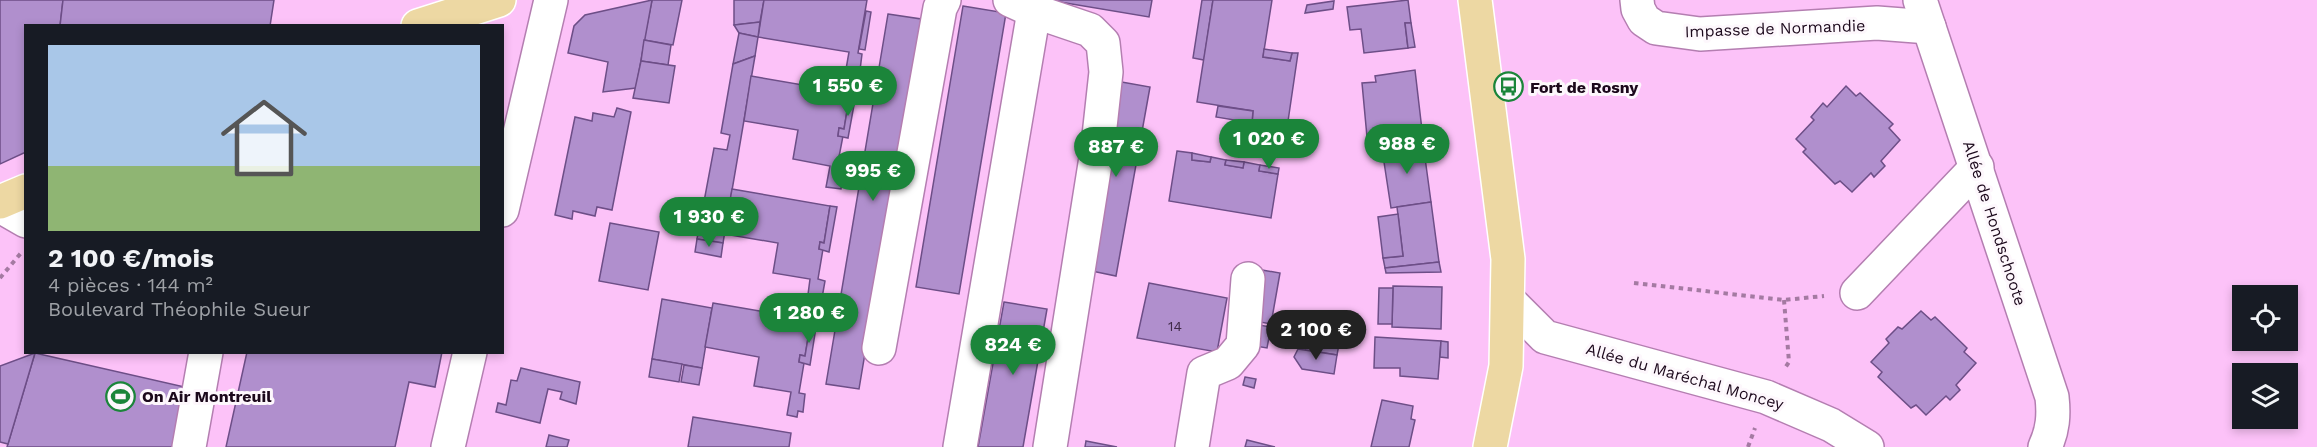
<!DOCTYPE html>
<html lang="fr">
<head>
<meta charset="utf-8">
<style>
  body { margin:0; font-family:"Work Sans",sans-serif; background:#20242c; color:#f1f3f6; height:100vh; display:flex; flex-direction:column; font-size:22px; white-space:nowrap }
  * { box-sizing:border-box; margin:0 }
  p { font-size:20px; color:#9ea1a6 }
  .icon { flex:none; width:33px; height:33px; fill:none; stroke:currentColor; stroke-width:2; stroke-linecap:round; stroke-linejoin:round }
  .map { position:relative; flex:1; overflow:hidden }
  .drawer { position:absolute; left:24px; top:24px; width:480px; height:330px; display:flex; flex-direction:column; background:#171b24; border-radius:0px; box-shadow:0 3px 9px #0003 }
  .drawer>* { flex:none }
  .buttons { position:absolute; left:2232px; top:285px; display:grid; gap:12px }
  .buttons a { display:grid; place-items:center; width:66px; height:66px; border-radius:0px; background:#171b24; box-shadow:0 3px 9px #0003; font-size:30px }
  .price { position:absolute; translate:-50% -51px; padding:0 14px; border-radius:21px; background:#1b853a; color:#fff; font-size:20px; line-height:39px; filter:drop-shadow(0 2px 3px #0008) }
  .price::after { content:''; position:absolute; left:50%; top:36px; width:18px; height:14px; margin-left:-9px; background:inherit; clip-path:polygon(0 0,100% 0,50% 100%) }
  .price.current { background:#222; color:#fff }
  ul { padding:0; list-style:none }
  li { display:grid; align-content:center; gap:12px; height:318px; padding:0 24px }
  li+li { border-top:2px solid #363941 }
  li span { display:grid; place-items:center; height:186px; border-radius:0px; color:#555 }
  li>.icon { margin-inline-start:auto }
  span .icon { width:108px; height:108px; fill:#fffc; stroke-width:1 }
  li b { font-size:26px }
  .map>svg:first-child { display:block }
</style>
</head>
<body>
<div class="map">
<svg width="2317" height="447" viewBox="0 0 2317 447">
  <rect width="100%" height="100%" fill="#fcc2f8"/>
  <g fill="#b08fcd" stroke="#6d4e87" stroke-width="1.5">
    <path d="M0,0h63l-3,26h-34v126l-26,12z"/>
    <path d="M63,0h211l-4,26h-210z"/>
    <path d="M652,0h30l-9,45 -29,-5z"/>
    <path d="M652,0l-16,88 -33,4 5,-30 -40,-9 6,-27 11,-11z"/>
    <path d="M734,0h30l-4,22 -26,3z"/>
    <path d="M764,0h103l-9,53 4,1 -3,24 -14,-3 4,-23 -91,-15z"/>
    <path d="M1048,0h104l-3,17z"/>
    <path d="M1202,0h11l-9,60 -11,-2z"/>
    <path d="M1213,0h59l-9,57 27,4 2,-8h6l-11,75 -35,-5 1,-12 -56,-9z"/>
    <path d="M1408,0l3,23h-6l3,25 -44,5 -3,-24 -11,1 -3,-23z"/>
    <path d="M1334,1l-1,8 -28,4 2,-8z"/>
    <path d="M963,6l43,7 -47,281 -43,-7z"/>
    <path d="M866,11l5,1 -6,38 -6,-1z"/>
    <path d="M888,14l33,5 -62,370 -33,-5z"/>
    <path d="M760,22l-2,15 -19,-4 -5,-8z"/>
    <path d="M1405,23h6l4,24 -7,1z"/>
    <path d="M739,33l19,4 -3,19 -22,8z"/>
    <path d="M644,40l27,5 -3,20 -27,-4z"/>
    <path d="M1264,49l28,4 -2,8 -27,-4z"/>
    <path d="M755,56l-32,187 -26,-4 17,-91 13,2 3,-15 -9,-2 12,-69z"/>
    <path d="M641,61l34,5 -6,37 -36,-5z"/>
    <path d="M1415,70l7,60 -55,7 -5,-54 14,-1 -1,-6z"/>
    <path d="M751,76l99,17 -6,36 -5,-1 -1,8h5l-6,31 7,1 -3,21 -15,-2 4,-21 -37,-7 5,-29 -54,-9z"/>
    <path d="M1116,81l34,6 -34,189 -34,-7z"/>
    <path d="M1846,86l10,10 4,-3 33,31 -4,4 11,12 -19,21 4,5 -11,11 -3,-4 -19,19 -12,-11 -5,3 -32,-32 3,-3 -10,-10 18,-19 -3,-3 12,-14 4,4z"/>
    <path d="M850,93l6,1 -8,44 -10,-2 1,-8 5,1z"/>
    <path d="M1218,106l35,5 -1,12 -36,-6z"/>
    <path d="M617,108l14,4 -19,98 -15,-3 -2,9 -22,-5 -1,8 -17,-4 20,-98 17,4 1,-8 21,4z"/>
    <path d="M1423,143l8,59 -40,6 -9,-59z"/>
    <path d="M1177,151l15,2v7l18,2 1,-5 15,3 -1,5 18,3 1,-6 16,3 -1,6 19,3 -7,44 -102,-17z"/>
    <path d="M1192,153l19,4 -1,5 -18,-2z"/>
    <path d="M1226,160l18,2 -1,6 -18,-3z"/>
    <path d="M1260,165l19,3 -1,6 -19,-3z"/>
    <path d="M732,189l98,17 -6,37 -4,-1 -1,7h4l-5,30 7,2 -3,17 -5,-1v6l-10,-1 3,-23 -37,-6 5,-30 -54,-9z"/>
    <path d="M1431,202l8,60 -54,6 -2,-10 20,-2 -6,-49z"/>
    <path d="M830,206l7,1 -8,45 -10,-3 1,-7 4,1z"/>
    <path d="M1398,214l5,42 -20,2 -5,-41z"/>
    <path d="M610,223l49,9 -11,58 -49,-9z"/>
    <path d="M697,239l26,4 -2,14 -26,-5z"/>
    <path d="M1439,262l2,10 -55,1 -1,-5z"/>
    <path d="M1262,270l18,3 -9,51 -17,-3z"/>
    <path d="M1149,283l78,15 -10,54 -80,-14z"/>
    <path d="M1393,286l49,1 -1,42 -49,-2z"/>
    <path d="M1379,288h14l-1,36h-14z"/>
    <path d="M662,299l50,9 -10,60 -50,-9z"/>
    <path d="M1004,302l43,7 -24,138h-45z"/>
    <path d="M713,303l98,17 -6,36 -5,-1 -1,7 5,1 -5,30 6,1 -2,18 -5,-1 -1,6 -10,-2 4,-23 -37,-6 5,-29 -54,-10z"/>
    <path d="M1921,311l10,9 4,-3 32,31 -3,4 12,11 -20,22 4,5 -10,10 -4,-4 -20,19 -10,-10 -5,3 -33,-31 4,-5 -11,-10 18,-19 -3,-4 12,-12 4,2z"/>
    <path d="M1289,316l53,3 -1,15 -53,-6z"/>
    <path d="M811,320l6,1 -7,44 -11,-3 1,-7 5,1z"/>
    <path d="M1253,324l18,3 -4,21 -18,-3z"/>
    <path d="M1308,332l33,2 -4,21 -32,-5z"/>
    <path d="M1375,337l66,4 -3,38 -38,-3v-8h-26z"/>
    <path d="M1441,341l7,1v16l-8,-1z"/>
    <path d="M1298,349l39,6 -3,19 -32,-5 -8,-12z"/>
    <path d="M247,352h195l-7,35 -26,-5 -14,65h-169z"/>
    <path d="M35,353l154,35 -13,59h-169z"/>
    <path d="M35,353l-27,91 -8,-2v-76z"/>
    <path d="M652,359l30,5 -3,18 -30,-5z"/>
    <path d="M684,365l18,3 -3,17 -18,-3z"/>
    <path d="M521,368l59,14 -4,22 -16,-5 2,-7 -14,-3 -8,34 -44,-11 2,-9 8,2 5,-25 6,1z"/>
    <path d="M1245,377l11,2 -2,9 -11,-3z"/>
    <path d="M1382,400l31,6 -2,13 4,1 -6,27h-38z"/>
    <path d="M693,417l98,16 -2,14h-101z"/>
    <path d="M549,435l20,5 -2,7h-21z"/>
    <path d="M1247,440l28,7h-30z"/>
    <path d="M1086,441l31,6h-32z"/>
  </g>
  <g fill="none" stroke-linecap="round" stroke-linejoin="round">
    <defs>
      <g id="minor">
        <path d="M1010,0l24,11 56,19 13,13 3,29 -8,73 -48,302"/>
        <path d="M1637,0l1,9 6,11 12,8 44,6 177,-11 52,4"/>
        <path d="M1920,0l132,397c2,18 1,33 -7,50"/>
        <path d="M0,206l26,15"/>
        <path d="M502,210l49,-210"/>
        <path d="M1857,293l120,-126"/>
        <path d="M1509,301l36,36 221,60 65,28 36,22"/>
        <path d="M879,348l61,-340 4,-8"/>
        <path d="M189,447l17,-95"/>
        <path d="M448,447l22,-95"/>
        <path d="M960,447l74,-436"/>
        <path d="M1192,447l12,-74 24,-10 15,-18 5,-66"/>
      </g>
      <g id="major">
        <path d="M1475,0l33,259 -2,107 -16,81"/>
        <path d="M418,26l81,-26"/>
        <path d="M0,202l26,-11"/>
      </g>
    </defs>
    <use href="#minor" stroke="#b47eb1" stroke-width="36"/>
    <use href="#major" stroke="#fff" stroke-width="36"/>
    <g stroke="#a47aa2" stroke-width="4" stroke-dasharray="4.5 4.5" stroke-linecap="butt">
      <path d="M0,278l21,-25"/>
      <path d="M1634,283l150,17 40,-4"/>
      <path d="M1784,300l5,62 -4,6"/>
      <path d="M1748,447l7,-19"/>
    </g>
    <use href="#minor" stroke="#fff" stroke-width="33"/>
    <use href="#major" stroke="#edd8a3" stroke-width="33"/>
  </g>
  <defs>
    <symbol id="bus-ring" viewBox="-11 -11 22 22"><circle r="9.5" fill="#fdf7fc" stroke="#1b853a" stroke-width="1.5"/><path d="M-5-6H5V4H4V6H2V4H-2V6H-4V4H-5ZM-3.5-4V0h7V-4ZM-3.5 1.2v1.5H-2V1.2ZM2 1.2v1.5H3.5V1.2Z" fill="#1b853a"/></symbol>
    <symbol id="stadium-ring" viewBox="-11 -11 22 22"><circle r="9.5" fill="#fdf7fc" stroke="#1b853a" stroke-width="1.5"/><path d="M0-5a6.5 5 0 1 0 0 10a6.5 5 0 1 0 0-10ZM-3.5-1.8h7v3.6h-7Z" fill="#1b853a"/></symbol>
  </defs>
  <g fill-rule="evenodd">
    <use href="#bus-ring" x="1492" y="70" width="33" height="33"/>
    <use href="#stadium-ring" x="104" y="380" width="33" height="33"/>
  </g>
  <g text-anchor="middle" stroke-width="6" stroke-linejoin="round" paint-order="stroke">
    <g font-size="14" fill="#402a48">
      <text x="1175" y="331">14</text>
    </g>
    <g font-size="16" fill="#1b081b" stroke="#fdf7fc">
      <text transform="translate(1775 28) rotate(-2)" y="6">Impasse de Normandie</text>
      <text transform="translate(1995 223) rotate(72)" y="6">Allée de Hondschoote</text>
      <text transform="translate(1685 376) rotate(16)" y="6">Allée du Maréchal Moncey</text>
    </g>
    <g font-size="16" font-weight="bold" fill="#1b081b" stroke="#fdf7fc" text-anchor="start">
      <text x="1530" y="93">Fort de Rosny</text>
      <text x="142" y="402">On Air Montreuil</text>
    </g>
  </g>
</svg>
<div class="buttons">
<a><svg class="icon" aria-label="locate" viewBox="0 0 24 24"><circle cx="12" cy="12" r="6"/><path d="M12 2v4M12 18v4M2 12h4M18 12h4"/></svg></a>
<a><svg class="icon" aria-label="layers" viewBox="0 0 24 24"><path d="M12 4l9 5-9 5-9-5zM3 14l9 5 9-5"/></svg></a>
</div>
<b class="price" style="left:848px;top:117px">1 550 €</b>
<b class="price" style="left:1269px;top:170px">1 020 €</b>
<b class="price" style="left:1407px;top:175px">988 €</b>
<b class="price" style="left:1116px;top:178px">887 €</b>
<b class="price" style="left:873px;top:202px">995 €</b>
<b class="price" style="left:709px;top:248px">1 930 €</b>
<b class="price" style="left:809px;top:344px">1 280 €</b>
<b class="price current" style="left:1316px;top:361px">2 100 €</b>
<b class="price" style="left:1013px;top:376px">824 €</b>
<section class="drawer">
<ul>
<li><span style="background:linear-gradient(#a9c7e8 65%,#8fb573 0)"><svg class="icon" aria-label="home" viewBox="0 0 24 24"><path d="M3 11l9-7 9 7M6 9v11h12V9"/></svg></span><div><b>2 100 €/mois</b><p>4 pièces · 144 m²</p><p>Boulevard Théophile Sueur</p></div></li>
</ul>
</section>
</div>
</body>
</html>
